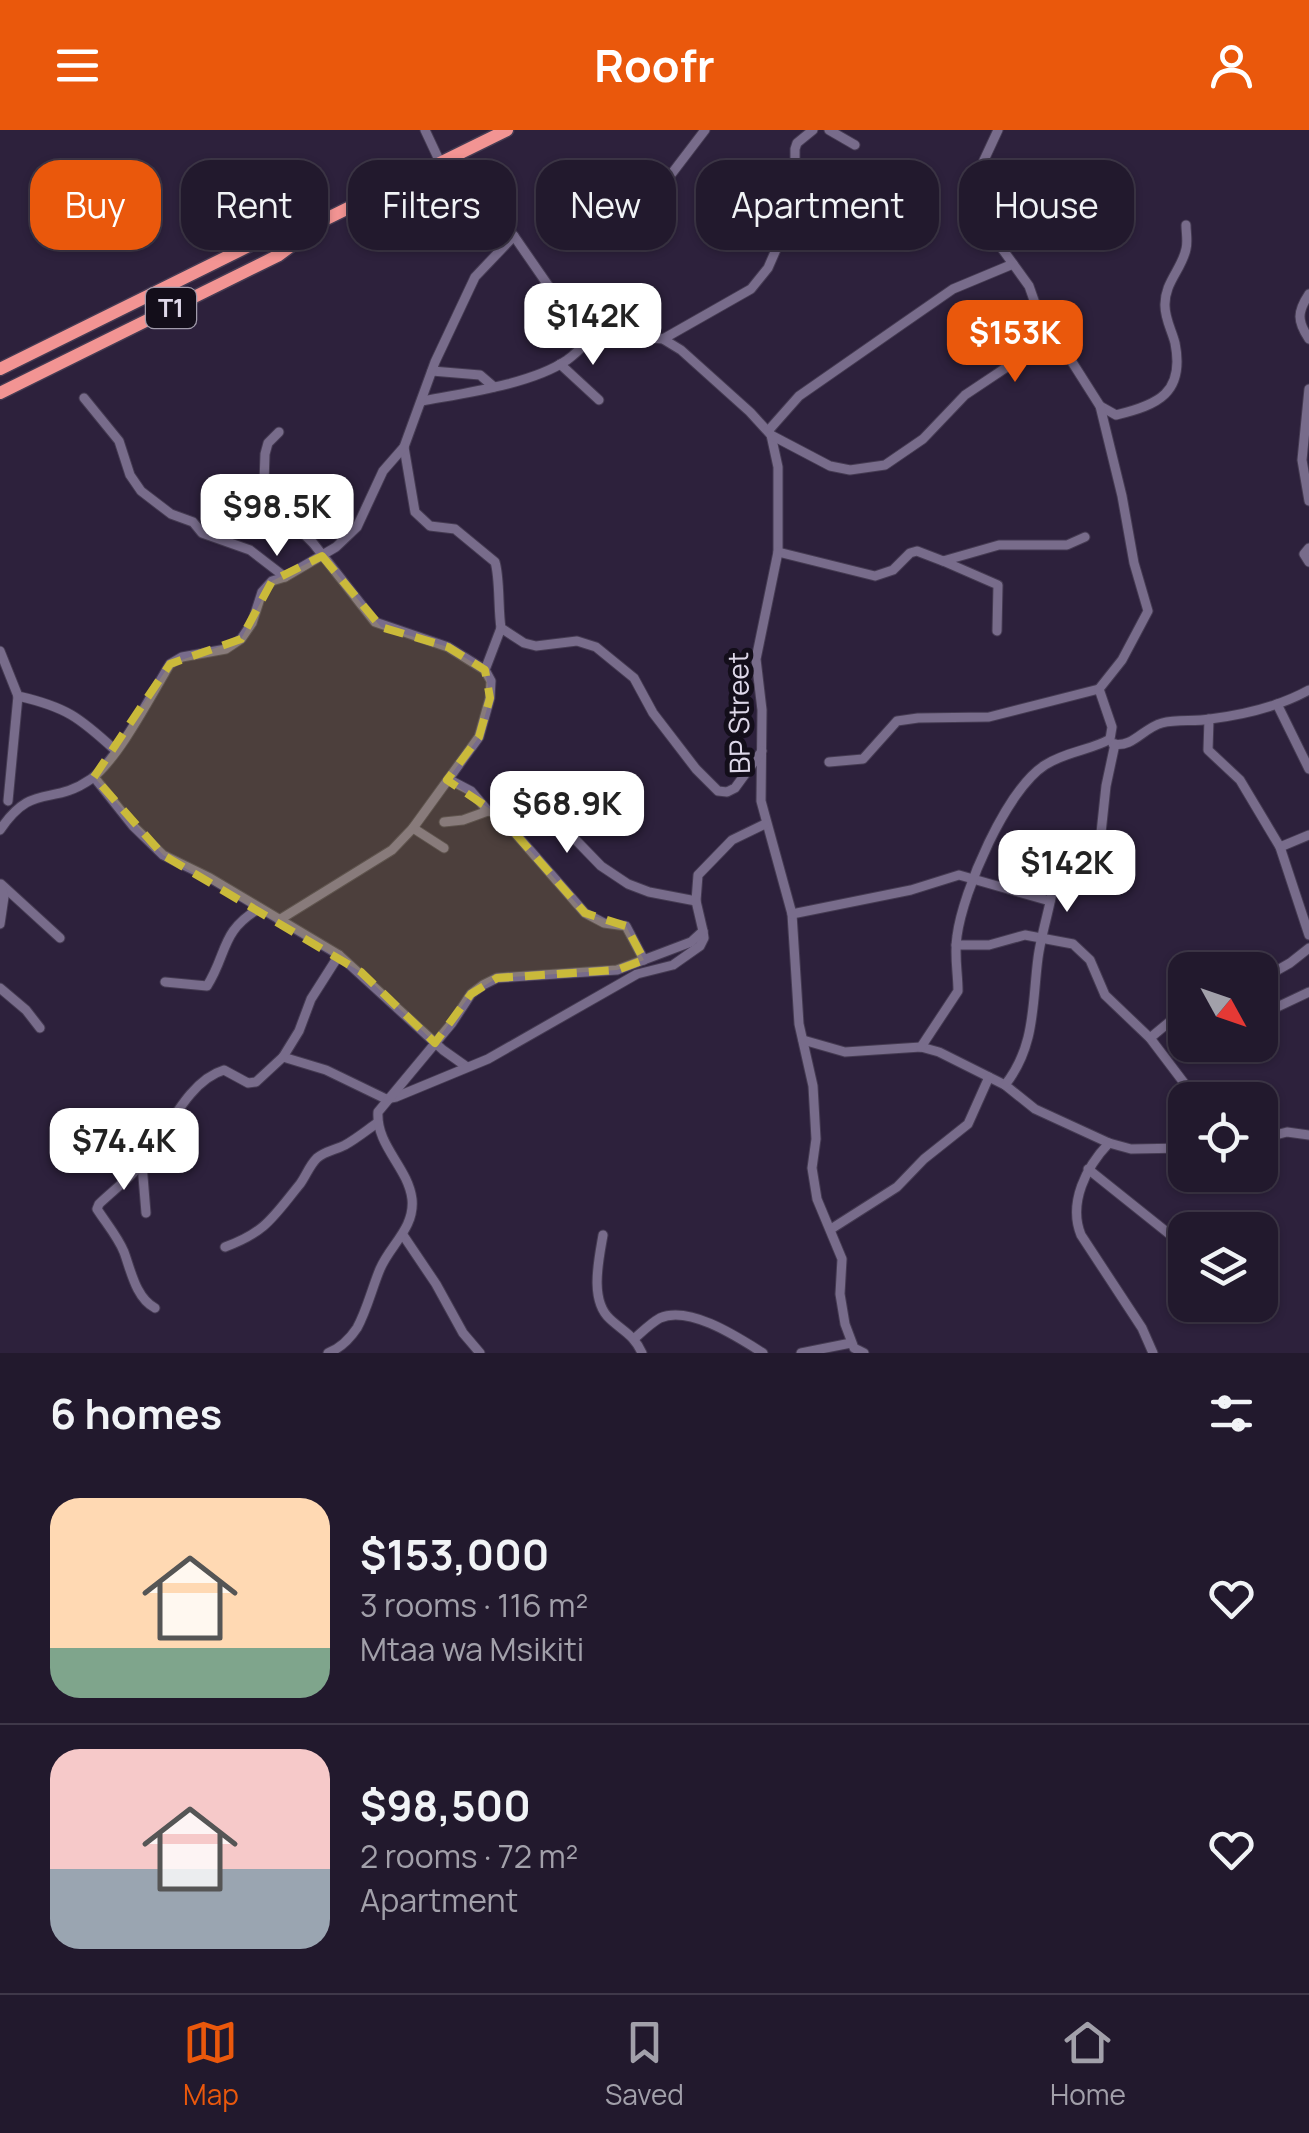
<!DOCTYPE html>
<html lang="en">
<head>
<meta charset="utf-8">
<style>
  body { margin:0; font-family:Manrope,sans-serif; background:#2a2235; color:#f1f3f6; height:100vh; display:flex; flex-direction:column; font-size:38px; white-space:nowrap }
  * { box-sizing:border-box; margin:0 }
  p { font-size:32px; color:#a2a0aa }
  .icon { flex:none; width:55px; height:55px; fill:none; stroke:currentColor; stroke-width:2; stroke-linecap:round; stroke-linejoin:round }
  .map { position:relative; height:1223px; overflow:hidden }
  .drawer { display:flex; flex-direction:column; background:#22192d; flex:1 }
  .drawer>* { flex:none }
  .guide { position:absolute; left:30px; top:30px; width:1250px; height:90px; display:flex; gap:20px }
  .needle { width:65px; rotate:130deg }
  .tools { position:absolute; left:1168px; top:822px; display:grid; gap:20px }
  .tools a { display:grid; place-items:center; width:110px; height:110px; border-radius:20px; background:#22192d; box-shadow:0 2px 8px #0004,0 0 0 2px #3f3849; font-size:50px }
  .price { position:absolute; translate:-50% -85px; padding:0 22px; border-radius:20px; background:#fff; color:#222; font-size:32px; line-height:65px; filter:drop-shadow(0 2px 5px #0008) }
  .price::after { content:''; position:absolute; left:50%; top:60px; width:30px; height:22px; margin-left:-15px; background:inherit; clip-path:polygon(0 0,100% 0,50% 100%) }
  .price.selected { background:#ea580c; color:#fff }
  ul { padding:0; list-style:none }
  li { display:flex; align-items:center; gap:30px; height:250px; padding:0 50px }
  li+li { border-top:2px solid #3f3849 }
  li span { display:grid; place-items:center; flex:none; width:280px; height:200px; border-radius:30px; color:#555 }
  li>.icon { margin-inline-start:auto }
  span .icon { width:120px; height:120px; fill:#fffc; stroke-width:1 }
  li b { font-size:42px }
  h2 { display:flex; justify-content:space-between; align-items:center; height:120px; padding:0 50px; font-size:42px }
  .chip { padding:0 35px; border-radius:30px; background:#22192d; box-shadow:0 2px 8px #0004,0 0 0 2px #3f3849; font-size:35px; line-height:90px }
  .chip.selected { background:#ea580c; color:#fff }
  header { display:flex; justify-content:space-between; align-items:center; height:130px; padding:0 50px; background:#ea580c; color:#fff; font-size:45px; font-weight:700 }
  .dock { display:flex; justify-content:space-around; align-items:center; height:140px; border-top:2px solid #3f3849; background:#22192d; font-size:28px; color:#a2a0aa }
  .dock a { display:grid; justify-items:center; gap:5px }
  .dock .selected { color:#ea580c }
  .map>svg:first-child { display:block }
</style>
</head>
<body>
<header><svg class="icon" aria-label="menu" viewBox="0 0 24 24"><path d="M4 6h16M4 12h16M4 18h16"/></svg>Roofr<svg class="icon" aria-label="person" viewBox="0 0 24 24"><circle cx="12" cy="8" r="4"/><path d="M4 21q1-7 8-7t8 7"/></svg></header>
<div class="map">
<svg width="1309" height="1223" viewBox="0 0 1309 1223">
  <rect width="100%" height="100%" fill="#2d213c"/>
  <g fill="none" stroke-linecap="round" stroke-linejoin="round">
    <defs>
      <g id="minor">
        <path d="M425,0l15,32"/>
        <path d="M829,0l26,15"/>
        <path d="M457,24l34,56 23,26 56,81 27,15 66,7 18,11 69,62 21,23 7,32v85l-22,107 6,51 -1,91 31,113 7,110 14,62 3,53 -4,29 5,31 25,60 -2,35 5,30 9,24 10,5"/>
        <path d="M631,97l74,-97"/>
        <path d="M1309,164c-12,18 -12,27 0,45"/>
        <path d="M663,209l88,-50 17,-21 27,-62v-57l2,-6 16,-13"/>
        <path d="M560,234l39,36"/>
        <path d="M432,241l48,4 14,12"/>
        <path d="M1309,259l-7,71 7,41"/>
        <path d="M84,268l35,43 11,34 11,16 30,23 22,8 9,11 48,17 35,27"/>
        <path d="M422,271c43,-8 110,-17 145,-41 11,-8 20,-18 30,-28"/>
        <path d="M1100,276l16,9c42,-10 69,-22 59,-72 -3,-12 -10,-24 -10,-37 -1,-23 17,-37 21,-57 2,-7 0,-17 0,-24"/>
        <path d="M768,301l31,-35 102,-71 52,-36 60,-25"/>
        <path d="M279,302l-11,11 -3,11 -1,29 18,29 31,31 62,79 73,25 37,23"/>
        <path d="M771,305l59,31 20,4 35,-5 38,-26 42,-44 69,-46 9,-23 -14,-40 -44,-61 -11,-28 4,-24 20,-43"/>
        <path d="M404,317l11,65 15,14 25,3 40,33c5,16 3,47 6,66l23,15 12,3 41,-5 19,6 38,31 19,35 43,56 22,22 9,1 8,-4 27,-37"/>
        <path d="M1309,418l-5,6 5,8"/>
        <path d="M778,422l97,24 18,-6 17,-17 7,-2 26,10 56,-16h68l18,-8"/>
        <path d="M943,431l55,24 -1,46"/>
        <path d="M0,521l18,45c48,11 61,21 97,54"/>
        <path d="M1277,574l32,65"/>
        <path d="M1209,589l-1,31 32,30 40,67 29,88"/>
        <path d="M1113,614c20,4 30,-16 49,-21 16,-4 32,-1 48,-4 32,-4 70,-13 99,-29"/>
        <path d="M829,632l34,-3 34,-38 21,-3 71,-1 110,-28 23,-29 26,-49 -14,-48 -12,-67 -22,-90 -33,-52 -24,-28"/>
        <path d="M94,647l39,49 30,29 47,23 129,77 104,95 24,17"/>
        <path d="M450,650l21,11 17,20 82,23 31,32 27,18 21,8 47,9"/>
        <path d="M8,671l10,-105"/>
        <path d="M501,687l84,96 19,10 22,3 18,34"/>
        <path d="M444,692l19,-2 25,-9"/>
        <path d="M413,698l31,20"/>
        <path d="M553,698l14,-27 -10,-16"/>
        <path d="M0,700c33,-49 51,-23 91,-51 28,-21 60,-84 79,-115l12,-7 44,-8 15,-10 11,-16 10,-31 10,-11 13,-4 51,-30 21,-20 26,-56 21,-24 31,-85 40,-85 39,-41"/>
        <path d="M1280,717l29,-12"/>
        <path d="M1,754l59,54"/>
        <path d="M792,784l119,-24 48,-15 91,26"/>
        <path d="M279,790l113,-70 21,-22 66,-91 11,-39 1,-17 -6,-11 16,-42"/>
        <path d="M0,794l4,-27 -3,-12"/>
        <path d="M956,815h33l36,-10 48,9 17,16 15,35 45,43 47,62"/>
        <path d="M1260,850l30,-17 19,-15"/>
        <path d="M165,852l42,4c21,-33 13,-55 53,-78"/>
        <path d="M0,858l26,22 14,18"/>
        <path d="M1260,868l13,11 36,-17"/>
        <path d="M1150,908l35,-29"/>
        <path d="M803,910l42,12 76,-5 18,5 66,33 30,24 74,34 22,6 54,-1"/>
        <path d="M921,917l37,-56c0,-18 -4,-36 -1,-55 6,-45 49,-146 88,-171 22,-14 47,-15 65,-26l2,-12 -13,-38"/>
        <path d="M283,927l43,13 60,29 10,-2 92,-38 149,-85 36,-9 27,-19 4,-8 -1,-7"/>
        <path d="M1005,955c31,-39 27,-82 33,-127 3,-23 11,-47 15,-70l4,-10 35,-31 9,-14 5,-47 9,-42"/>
        <path d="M123,987l38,18"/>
        <path d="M1260,1009l27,-7 22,3"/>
        <path d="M1109,1013c-23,24 -41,60 -28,92l61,93 11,25"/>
        <path d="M142,1034l4,49"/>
        <path d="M1088,1039l90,72"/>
        <path d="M831,1099l66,-42 27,-28 44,-35 21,-47"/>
        <path d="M403,1105l33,49 27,49 17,20"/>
        <path d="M603,1105c-4,24 -14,65 7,84 14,13 24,16 32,34"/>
        <path d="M225,1117c41,-15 48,-30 75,-63 6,-8 9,-18 17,-26 8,-7 18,-8 28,-13 11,-6 22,-15 32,-22"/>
        <path d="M155,1178c-19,-10 -24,-37 -31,-56 -6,-15 -18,-29 -27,-43l2,-5c14,-13 29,-25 42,-39 24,-27 45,-84 83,-95l24,13 8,-1 27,-25 16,-26 12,-32 28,-44"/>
        <path d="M635,1208c8,-7 16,-15 25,-20 30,-13 79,20 103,35"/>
        <path d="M328,1223c13,-5 21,-13 29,-25 10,-18 15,-40 23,-59 10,-24 35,-41 32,-70 -4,-32 -36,-53 -34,-87l74,-89 19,-29 12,-9 14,-7 120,-8 74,-28 12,-11 -7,-30 2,-26 34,-35 33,-16"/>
        <path d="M801,1223l50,-10"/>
      </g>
      <g id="highway">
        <path d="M0,239l271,-134 53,-15 183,-90"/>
        <path d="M0,263l279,-138 44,-33"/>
      </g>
    </defs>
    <use href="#minor" stroke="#453b52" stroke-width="11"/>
    <use href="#highway" stroke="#453b52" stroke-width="15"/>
    <use href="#minor" stroke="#786c8b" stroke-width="9"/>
    <use href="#highway" stroke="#f29493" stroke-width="12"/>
  </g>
  <path fill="#caba3a" fill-opacity="0.2" stroke="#caba3a" stroke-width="8" stroke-dasharray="20 12" stroke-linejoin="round" d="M322,426l59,71 67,20 37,23 5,28 -11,39 -32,43 52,35 86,98 41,13 18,34 -27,10 -120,8 -26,16 -36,49 -74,-71 -198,-117 -69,-78 76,-113 71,-25 31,-58z"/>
  <g text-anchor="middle" stroke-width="10" stroke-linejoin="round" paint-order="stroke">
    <rect fill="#130e1a" stroke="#a19bab" stroke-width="2.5" x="146" y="158" width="50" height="40" rx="8"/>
    <g font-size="25" font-weight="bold" fill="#ded8e9">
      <text x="171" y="187">T1</text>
    </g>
    <g font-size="28" fill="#ded8e9" stroke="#130e1a">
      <text transform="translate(739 583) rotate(-91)" y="10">BP Street</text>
    </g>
  </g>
</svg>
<div class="tools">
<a><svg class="needle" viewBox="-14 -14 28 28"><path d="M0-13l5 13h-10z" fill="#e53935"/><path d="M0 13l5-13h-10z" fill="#a2a0aa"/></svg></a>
<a><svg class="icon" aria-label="locate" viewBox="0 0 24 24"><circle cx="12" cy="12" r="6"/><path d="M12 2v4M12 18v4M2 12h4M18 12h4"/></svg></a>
<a><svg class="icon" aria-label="layers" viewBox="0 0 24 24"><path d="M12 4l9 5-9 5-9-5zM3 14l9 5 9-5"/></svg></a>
</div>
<b class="price" style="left:593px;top:238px">$142K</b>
<b class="price selected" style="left:1015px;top:255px">$153K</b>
<b class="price" style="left:277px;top:429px">$98.5K</b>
<b class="price" style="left:567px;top:726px">$68.9K</b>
<b class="price" style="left:1067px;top:785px">$142K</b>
<b class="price" style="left:124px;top:1063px">$74.4K</b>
<div class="guide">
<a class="chip selected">Buy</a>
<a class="chip">Rent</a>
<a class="chip">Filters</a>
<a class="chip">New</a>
<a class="chip">Apartment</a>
<a class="chip">House</a>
</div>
</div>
<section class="drawer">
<h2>6 homes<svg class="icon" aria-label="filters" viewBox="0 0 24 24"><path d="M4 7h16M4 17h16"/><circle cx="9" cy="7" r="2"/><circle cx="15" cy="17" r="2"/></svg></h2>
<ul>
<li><span style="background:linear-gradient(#ffd9b3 75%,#7fa58c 0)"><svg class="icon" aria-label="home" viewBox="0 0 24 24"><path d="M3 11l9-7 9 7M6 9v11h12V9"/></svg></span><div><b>$153,000</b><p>3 rooms · 116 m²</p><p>Mtaa wa Msikiti</p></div><svg class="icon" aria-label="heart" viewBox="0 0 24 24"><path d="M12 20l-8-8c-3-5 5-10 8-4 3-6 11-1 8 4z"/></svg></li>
<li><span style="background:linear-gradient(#f6c9c9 60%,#9aa5b1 0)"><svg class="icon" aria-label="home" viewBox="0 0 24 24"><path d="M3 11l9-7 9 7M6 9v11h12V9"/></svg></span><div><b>$98,500</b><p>2 rooms · 72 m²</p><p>Apartment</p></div><svg class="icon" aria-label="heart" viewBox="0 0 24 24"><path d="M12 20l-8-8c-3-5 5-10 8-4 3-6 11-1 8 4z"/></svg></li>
</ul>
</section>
<nav class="dock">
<a class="selected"><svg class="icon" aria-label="map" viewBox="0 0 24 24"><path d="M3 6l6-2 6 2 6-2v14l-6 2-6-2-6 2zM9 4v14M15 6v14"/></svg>Map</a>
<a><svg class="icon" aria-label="saved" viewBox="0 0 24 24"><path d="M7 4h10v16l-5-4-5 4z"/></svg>Saved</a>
<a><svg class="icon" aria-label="home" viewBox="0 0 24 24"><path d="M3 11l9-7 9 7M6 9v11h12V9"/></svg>Home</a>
</nav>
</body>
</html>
